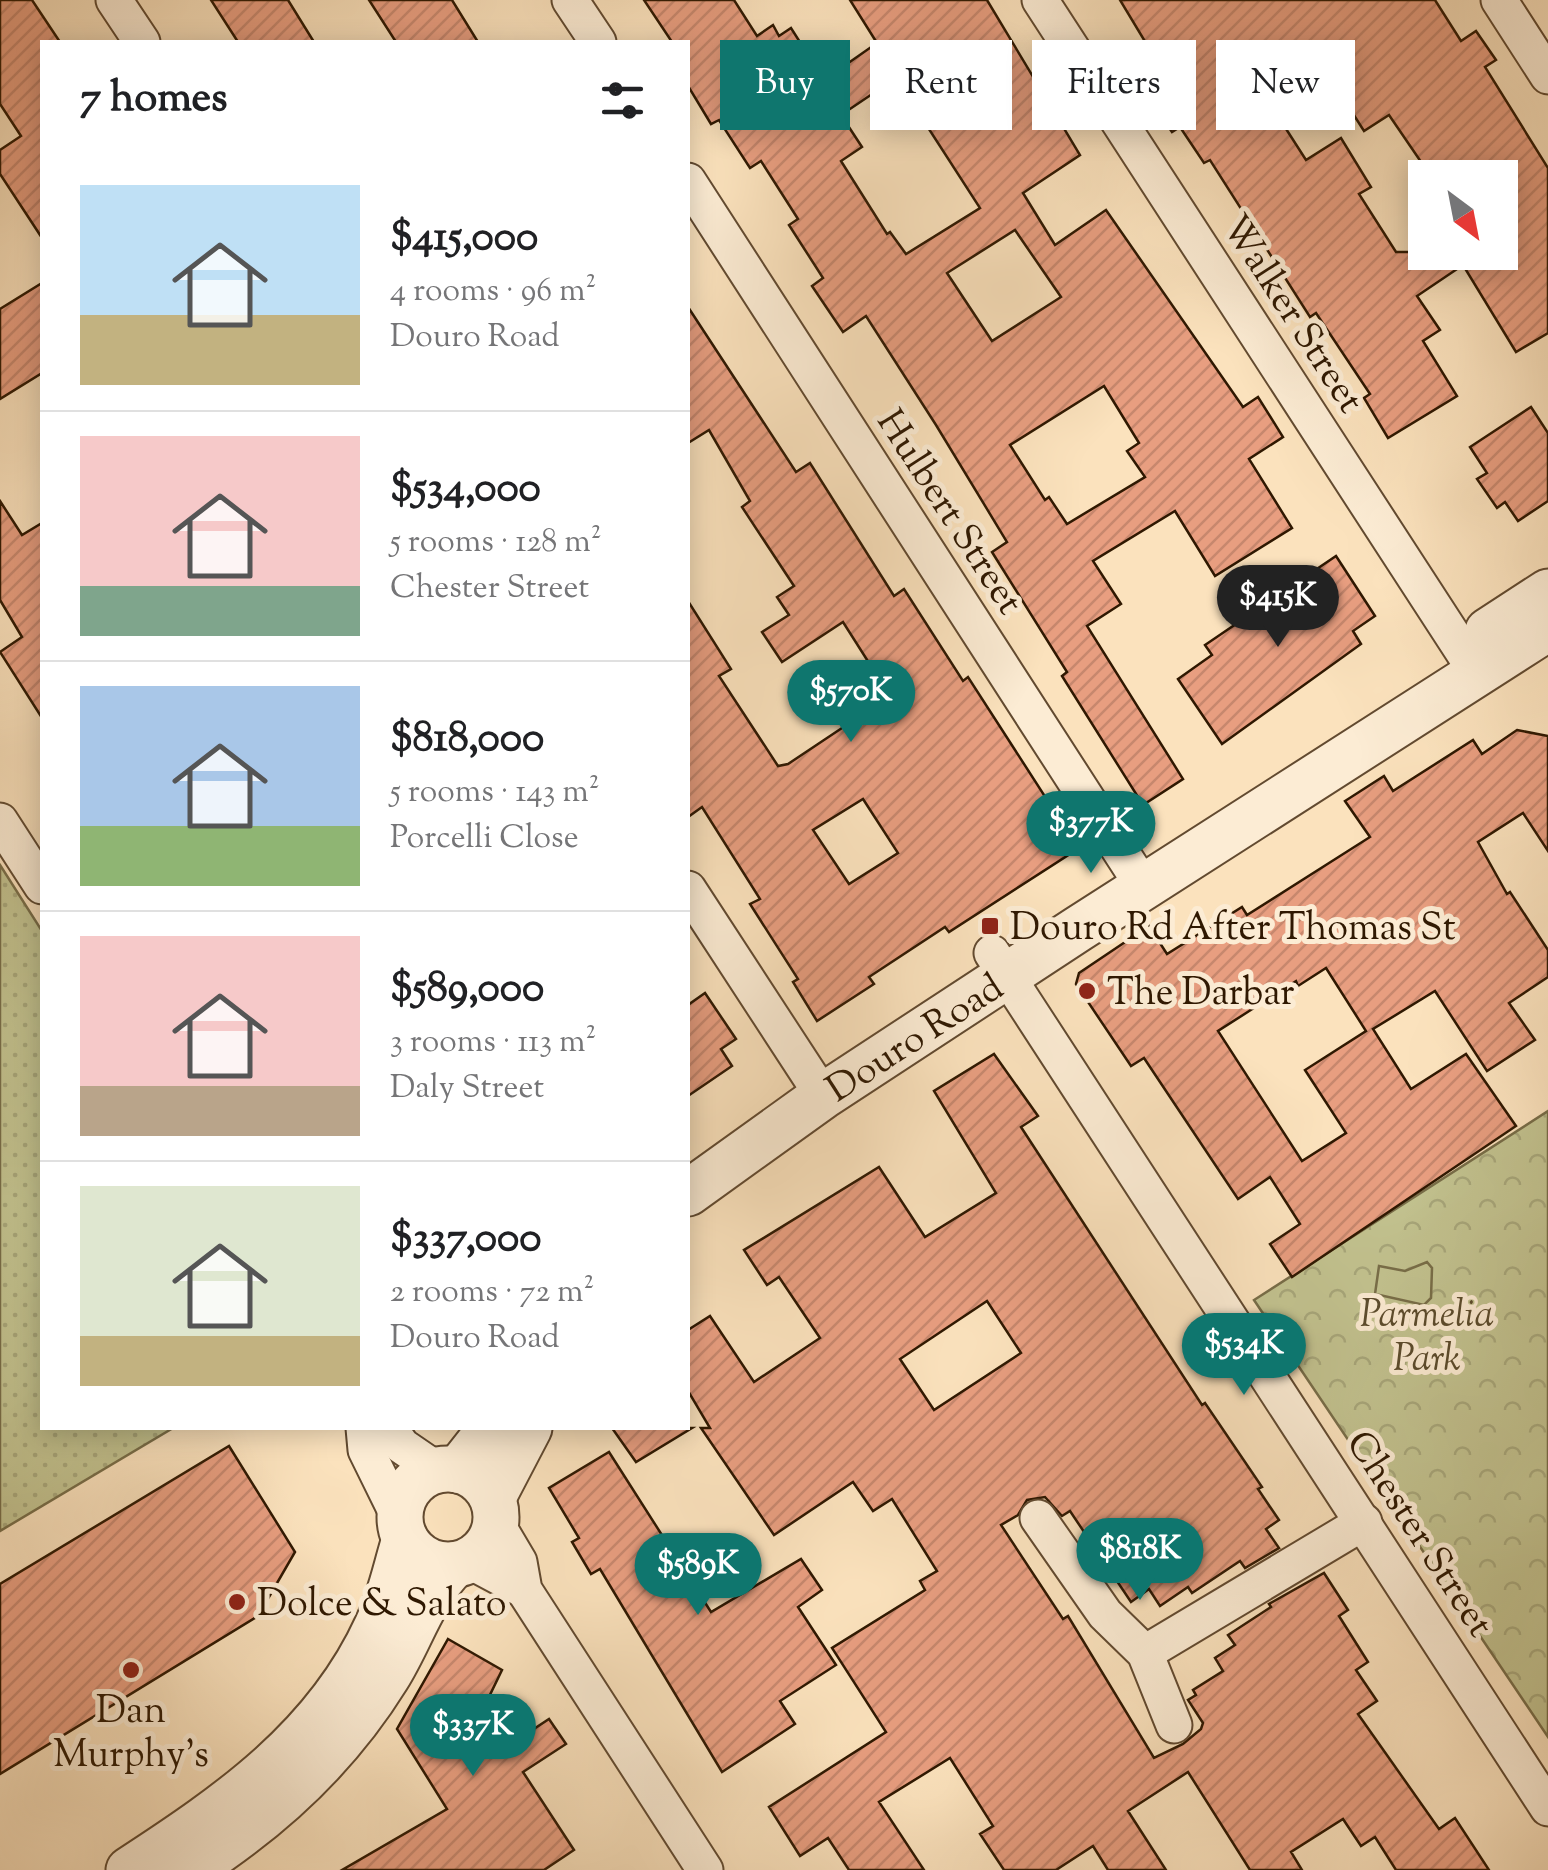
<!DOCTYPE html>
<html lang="en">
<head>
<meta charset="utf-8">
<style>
  body { margin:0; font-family:"Sorts Mill Goudy",serif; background:#f6f6f6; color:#202124; height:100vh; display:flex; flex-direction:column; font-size:38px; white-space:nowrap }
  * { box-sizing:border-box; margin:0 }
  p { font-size:32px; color:#757577 }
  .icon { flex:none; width:55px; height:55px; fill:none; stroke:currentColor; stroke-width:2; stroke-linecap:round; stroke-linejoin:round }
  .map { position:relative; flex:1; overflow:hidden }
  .drawer { position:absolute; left:40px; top:40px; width:650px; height:1390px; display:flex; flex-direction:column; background:#fff; border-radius:0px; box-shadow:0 5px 25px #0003 }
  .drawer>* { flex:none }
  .banner { position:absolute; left:720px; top:40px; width:678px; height:90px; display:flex; gap:20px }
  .needle { width:65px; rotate:148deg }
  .controls { position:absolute; left:1408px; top:160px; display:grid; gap:20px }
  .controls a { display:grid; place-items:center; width:110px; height:110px; border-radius:0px; background:#fff; box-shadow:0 5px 25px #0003; font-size:50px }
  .price { position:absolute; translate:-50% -85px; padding:0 22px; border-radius:35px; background:#0f766e; color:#fff; font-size:32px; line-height:65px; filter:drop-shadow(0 2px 5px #0008) }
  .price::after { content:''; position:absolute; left:50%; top:60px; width:30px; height:22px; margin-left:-15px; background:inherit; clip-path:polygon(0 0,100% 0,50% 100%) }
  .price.selected { background:#222; color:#fff }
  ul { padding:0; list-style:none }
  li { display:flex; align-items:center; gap:30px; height:250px; padding:0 40px }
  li+li { border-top:2px solid #e0e0e0 }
  li span { display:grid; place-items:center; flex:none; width:280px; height:200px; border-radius:0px; color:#555 }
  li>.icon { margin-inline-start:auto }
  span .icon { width:120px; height:120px; fill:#fffc; stroke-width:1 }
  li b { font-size:42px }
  h2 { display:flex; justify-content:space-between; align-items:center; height:120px; padding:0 40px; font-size:42px }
  .tag { padding:0 35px; border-radius:0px; background:#fff; box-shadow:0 5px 25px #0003; font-size:35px; line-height:90px }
  .tag.selected { background:#0f766e; color:#fff }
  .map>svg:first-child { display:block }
</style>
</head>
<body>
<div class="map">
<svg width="1548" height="1870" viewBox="0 0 1548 1870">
  <defs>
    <pattern id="grass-dots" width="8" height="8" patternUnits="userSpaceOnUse" patternTransform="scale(2.5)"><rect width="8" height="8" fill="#c2c28f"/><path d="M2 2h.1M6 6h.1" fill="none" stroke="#a7a67a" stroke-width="1.8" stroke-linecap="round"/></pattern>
    <pattern id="park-crowns" width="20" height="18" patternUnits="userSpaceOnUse" patternTransform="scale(2.5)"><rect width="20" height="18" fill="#c2c28f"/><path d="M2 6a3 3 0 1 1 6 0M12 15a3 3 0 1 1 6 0" fill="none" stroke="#a7a67a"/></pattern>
    <pattern id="building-hatch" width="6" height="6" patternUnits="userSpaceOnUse" patternTransform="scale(2.5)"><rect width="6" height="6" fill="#e89e80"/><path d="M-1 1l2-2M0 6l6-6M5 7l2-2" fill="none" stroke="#c7876d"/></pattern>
  </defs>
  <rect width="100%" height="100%" fill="#fbe2bd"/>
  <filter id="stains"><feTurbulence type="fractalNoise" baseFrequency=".002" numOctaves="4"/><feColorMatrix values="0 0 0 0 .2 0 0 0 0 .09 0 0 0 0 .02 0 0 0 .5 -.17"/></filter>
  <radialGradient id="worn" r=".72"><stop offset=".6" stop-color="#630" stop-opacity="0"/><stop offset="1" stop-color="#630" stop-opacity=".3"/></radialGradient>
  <path fill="url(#grass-dots)" stroke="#786d48" stroke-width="2.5" d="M0,865l42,66v497h131l-173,103z"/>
  <path fill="url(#park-crowns)" stroke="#786d48" stroke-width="2.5" d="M1548,1111v626l-294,-437z"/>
  <path fill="#c2c28f" stroke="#786d48" stroke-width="2.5" d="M1427,1262l5,6 -1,30 -7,7 -49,-11 4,-28 26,5z"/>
  <g fill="url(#building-hatch)" stroke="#2f1801" stroke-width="2.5" fill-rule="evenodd">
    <path d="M0,0h32l28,42h-18v196l-42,-64v-24l21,-14 -21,-32z"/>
    <path d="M211,0h77l26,42h-76z"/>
    <path d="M369,0h83l26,42h-82z"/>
    <path d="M644,0h90l23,36 16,-11 6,11 12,-8 33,52 53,-37 -27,-43h137l93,155 -57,38 32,52 51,-35 137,197 15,-10 25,40 -34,22 43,69 -77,48 -40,-65 -82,50 28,43 -34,22 96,153 -40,26 -81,-129 5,-4 -75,-120 15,-10 -71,-117 -70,-109 -23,16 -31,-46 11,-8 -34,-53 9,-6 -37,-58 -11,7 -31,-48 -8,4 -23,-38v-44h-16zM896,78l84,130 -74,46 -16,-22 -3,2 -46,-73 21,-14 -21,-32zM1015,230l46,67 -69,44 -45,-68zM1104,386l35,57 -12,8 18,26 -78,47 -18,-27 -4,3 -35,-55z"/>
    <path d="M1120,0h315l26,41 15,-10 20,29 -11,7 63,101v165l-32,19 -53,-87 -46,31 23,34 -17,11 34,55 -69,42 -24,-40 6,-4 -54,-81 -6,4 -100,-157 -6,3 -24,-36 -8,5 -33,-49 22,-15zM1308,43l56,88 25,-16 43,63h68v74h-104l-37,-58 12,-7 -30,-49 -35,22 -52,-81z"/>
    <path d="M42,283v90l-42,26v-90z"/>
    <path d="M688,307l108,165 14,-9 84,133 10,-7 59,92 5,-4 105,163v12l-124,80 -4,-5 -76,50 5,7 -57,37 -24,-39 5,-3 -48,-75 10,-5 -58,-92 -14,10v-216l43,68 -12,7 59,90 10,-2 102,-68 -47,-74 -61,40 -20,-30 27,-17 -12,-18 17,-11 -52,-79 8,-6 -41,-71 -21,13zM863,799l35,54 -49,31 -36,-54z"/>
    <path d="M1531,407l17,26v68l-30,20 -13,-19 -8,6 -20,-29 10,-6 -17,-26z"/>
    <path d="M0,501l22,34 20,-12v195l-42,-66 22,-15 -22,-37z"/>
    <path d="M1336,556l39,60 -22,15 8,13 -139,100 -44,-65 34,-24 -7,-10z"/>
    <path d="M1517,730l31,6v115l-25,-38 -45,29 29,52 3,-2 38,58v27l-39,26 26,37 -48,31 -52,-80 -62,38 38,60 55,-35 50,72 -224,151 -22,-33 30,-20 -30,-47 -32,22 -94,-141 -13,8 -55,-82 3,-11 70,-47 18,28 75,-47 5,8 123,-78 -25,-36 39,-25 9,15 80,-51 9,14zM1326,968l40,63 -61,39 41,63 -44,28 -84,-130 78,-50 2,5z"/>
    <path d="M705,993l31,46 -15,10 11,17 -44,30v-91z"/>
    <path d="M994,1054l44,62 -17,11 181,278 3,-2 57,84 -4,2 21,31 -13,9 13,19 -34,20 -5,-7 -48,32 -4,-6 -28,19 -11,-17 -18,13 -61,-91 -8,5 -17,-19 -18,3 -9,15 -17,10 62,94 5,-3 86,142 29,-14 18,-15 2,-6 -15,-23 8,-5 -3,-5 30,-19 -8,-13 20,-13 -7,-10 43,-28 -2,-3 55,-31 24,37 -9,6 29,46 -12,8 21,31 -19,13 81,115 16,-11 34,52h-93l-21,-33 -14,9 -18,-27 -52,33 11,18h-52l-62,-98 -60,39 38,59h-58l-15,-24 -37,24h-52l-24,-36 13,-8 -43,-68 -71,44 45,68h-75l-21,-32 -28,18 -31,-49 117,-75 -54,-84 93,-58 -5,-9 17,-10 -45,-72 -19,12 -20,-29 -79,53 -73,-107h9l-22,-37v-61l22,-14 44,66 66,-44 -41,-61 -12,8 -23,-35 135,-83 46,70 71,-44 -62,-102zM987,1301l34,52 -87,57 -34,-51z"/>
    <path d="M612,1428h80l-56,34z"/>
    <path d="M229,1446l66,106 -37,64 -258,158v-190z"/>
    <path d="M609,1452l102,160 90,-53 21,31 -24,17 38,58 -56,36 15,23 -73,48 -122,-203 -9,5 -19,-32 7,-4 -30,-50z"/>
    <path d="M448,1639l54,31 -15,31 27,41 35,-23 17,25 -43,28 51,78 -30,20h-202l105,-61 -50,-80z"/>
  </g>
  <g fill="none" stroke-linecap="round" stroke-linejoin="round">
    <defs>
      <g id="minor">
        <path d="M114,0l28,42"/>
        <path d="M570,0l28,42"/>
        <path d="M1040,0l437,673"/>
        <path d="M1499,0l49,76"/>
        <path d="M688,181l455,705"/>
        <path d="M0,821l42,65"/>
        <path d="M688,889l135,207"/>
        <path d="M992,953l556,855"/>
        <path d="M364,1428l2,22 34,69"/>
        <path d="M389,1428l13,18 35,24"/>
        <path d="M1038,1518l67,96 40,39 29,72"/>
        <path d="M496,1523l23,39 5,28 181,280"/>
        <path d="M470,1561l54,29"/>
        <path d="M1145,1653l219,-131"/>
      </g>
      <g id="tertiary">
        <path d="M1488,631l60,-39"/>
        <path d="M688,1193l135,-97 255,-167 470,-301"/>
        <circle cx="448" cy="1517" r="48"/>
        <path d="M458,1470l33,-42"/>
        <path d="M493,1497l36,-69"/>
        <path d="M129,1870c100,-65 197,-132 248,-244 13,-27 19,-58 28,-87"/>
        <path d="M190,1870c79,-50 147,-112 197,-193 24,-38 34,-79 67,-112"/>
      </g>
    </defs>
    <use href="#minor" stroke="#624a30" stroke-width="39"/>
    <use href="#tertiary" stroke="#624a30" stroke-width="49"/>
    <use href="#minor" stroke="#fcecd4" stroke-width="35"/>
    <use href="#tertiary" stroke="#fcecd4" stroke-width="45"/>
  </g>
  <g fill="#8f2418" stroke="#fcecd4" stroke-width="4">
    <rect x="980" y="916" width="20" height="20" rx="5"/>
    <circle cx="1087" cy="991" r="10"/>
    <circle cx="237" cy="1602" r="10"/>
    <circle cx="131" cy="1670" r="10"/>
  </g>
  <g text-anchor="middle" stroke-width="10" stroke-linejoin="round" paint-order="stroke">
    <g font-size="38" fill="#2f1801" stroke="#fcecd4">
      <text transform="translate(1294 313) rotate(57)" y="13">Walker Street</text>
      <text transform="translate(951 511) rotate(57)" y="13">Hulbert Street</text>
      <text transform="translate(914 1037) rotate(-33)" y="13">Douro Road</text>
      <text transform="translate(1421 1533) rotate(57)" y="13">Chester Street</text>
    </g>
    <g font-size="38" fill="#2f1801" stroke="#fcecd4" text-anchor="start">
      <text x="1010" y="939">Douro Rd After Thomas St</text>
      <text x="1107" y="1004">The Darbar</text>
      <text x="257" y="1615">Dolce &amp; Salato</text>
      <text x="131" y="1722" text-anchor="middle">Dan<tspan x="131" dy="44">Murphy's</tspan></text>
    </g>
    <g font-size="38" font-style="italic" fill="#5b4b2c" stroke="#fcecd4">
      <text x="1427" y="1326">Parmelia<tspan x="1427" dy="44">Park</tspan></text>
    </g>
  </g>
  <rect width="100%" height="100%" filter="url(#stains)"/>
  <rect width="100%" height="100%" fill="url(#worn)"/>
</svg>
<div class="controls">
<a><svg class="needle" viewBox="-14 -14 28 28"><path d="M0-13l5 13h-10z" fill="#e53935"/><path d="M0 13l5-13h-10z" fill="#757577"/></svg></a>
</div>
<b class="price selected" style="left:1278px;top:650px">$415K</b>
<b class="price" style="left:851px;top:745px">$570K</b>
<b class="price" style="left:1091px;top:876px">$377K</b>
<b class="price" style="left:1244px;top:1398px">$534K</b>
<b class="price" style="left:1140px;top:1603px">$818K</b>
<b class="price" style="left:698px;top:1618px">$589K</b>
<b class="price" style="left:473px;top:1779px">$337K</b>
<div class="banner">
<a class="tag selected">Buy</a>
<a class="tag">Rent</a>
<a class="tag">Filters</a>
<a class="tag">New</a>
</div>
<section class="drawer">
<h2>7 homes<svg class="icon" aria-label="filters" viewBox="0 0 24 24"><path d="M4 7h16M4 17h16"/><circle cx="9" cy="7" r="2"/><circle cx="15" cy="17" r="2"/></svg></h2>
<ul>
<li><span style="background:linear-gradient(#bfe0f5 65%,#c2b280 0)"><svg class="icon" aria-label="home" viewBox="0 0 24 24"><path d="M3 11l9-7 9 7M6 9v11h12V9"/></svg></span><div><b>$415,000</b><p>4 rooms · 96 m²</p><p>Douro Road</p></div></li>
<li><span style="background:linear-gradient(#f6c9c9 75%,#7fa58c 0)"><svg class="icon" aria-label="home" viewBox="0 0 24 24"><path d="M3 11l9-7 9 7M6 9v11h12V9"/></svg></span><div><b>$534,000</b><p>5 rooms · 128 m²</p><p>Chester Street</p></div></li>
<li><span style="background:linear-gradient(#a9c7e8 70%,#8fb573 0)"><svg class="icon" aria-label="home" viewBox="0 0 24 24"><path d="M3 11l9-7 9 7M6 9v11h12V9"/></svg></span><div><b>$818,000</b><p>5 rooms · 143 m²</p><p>Porcelli Close</p></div></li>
<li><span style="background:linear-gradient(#f6c9c9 75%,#b9a48a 0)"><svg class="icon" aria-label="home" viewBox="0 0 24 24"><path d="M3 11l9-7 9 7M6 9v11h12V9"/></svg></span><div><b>$589,000</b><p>3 rooms · 113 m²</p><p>Daly Street</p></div></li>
<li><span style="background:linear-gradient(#dfe7d0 75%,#c2b280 0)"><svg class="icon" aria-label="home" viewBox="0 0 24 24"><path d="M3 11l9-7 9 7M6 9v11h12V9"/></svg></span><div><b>$337,000</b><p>2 rooms · 72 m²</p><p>Douro Road</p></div></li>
</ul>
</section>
</div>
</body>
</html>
